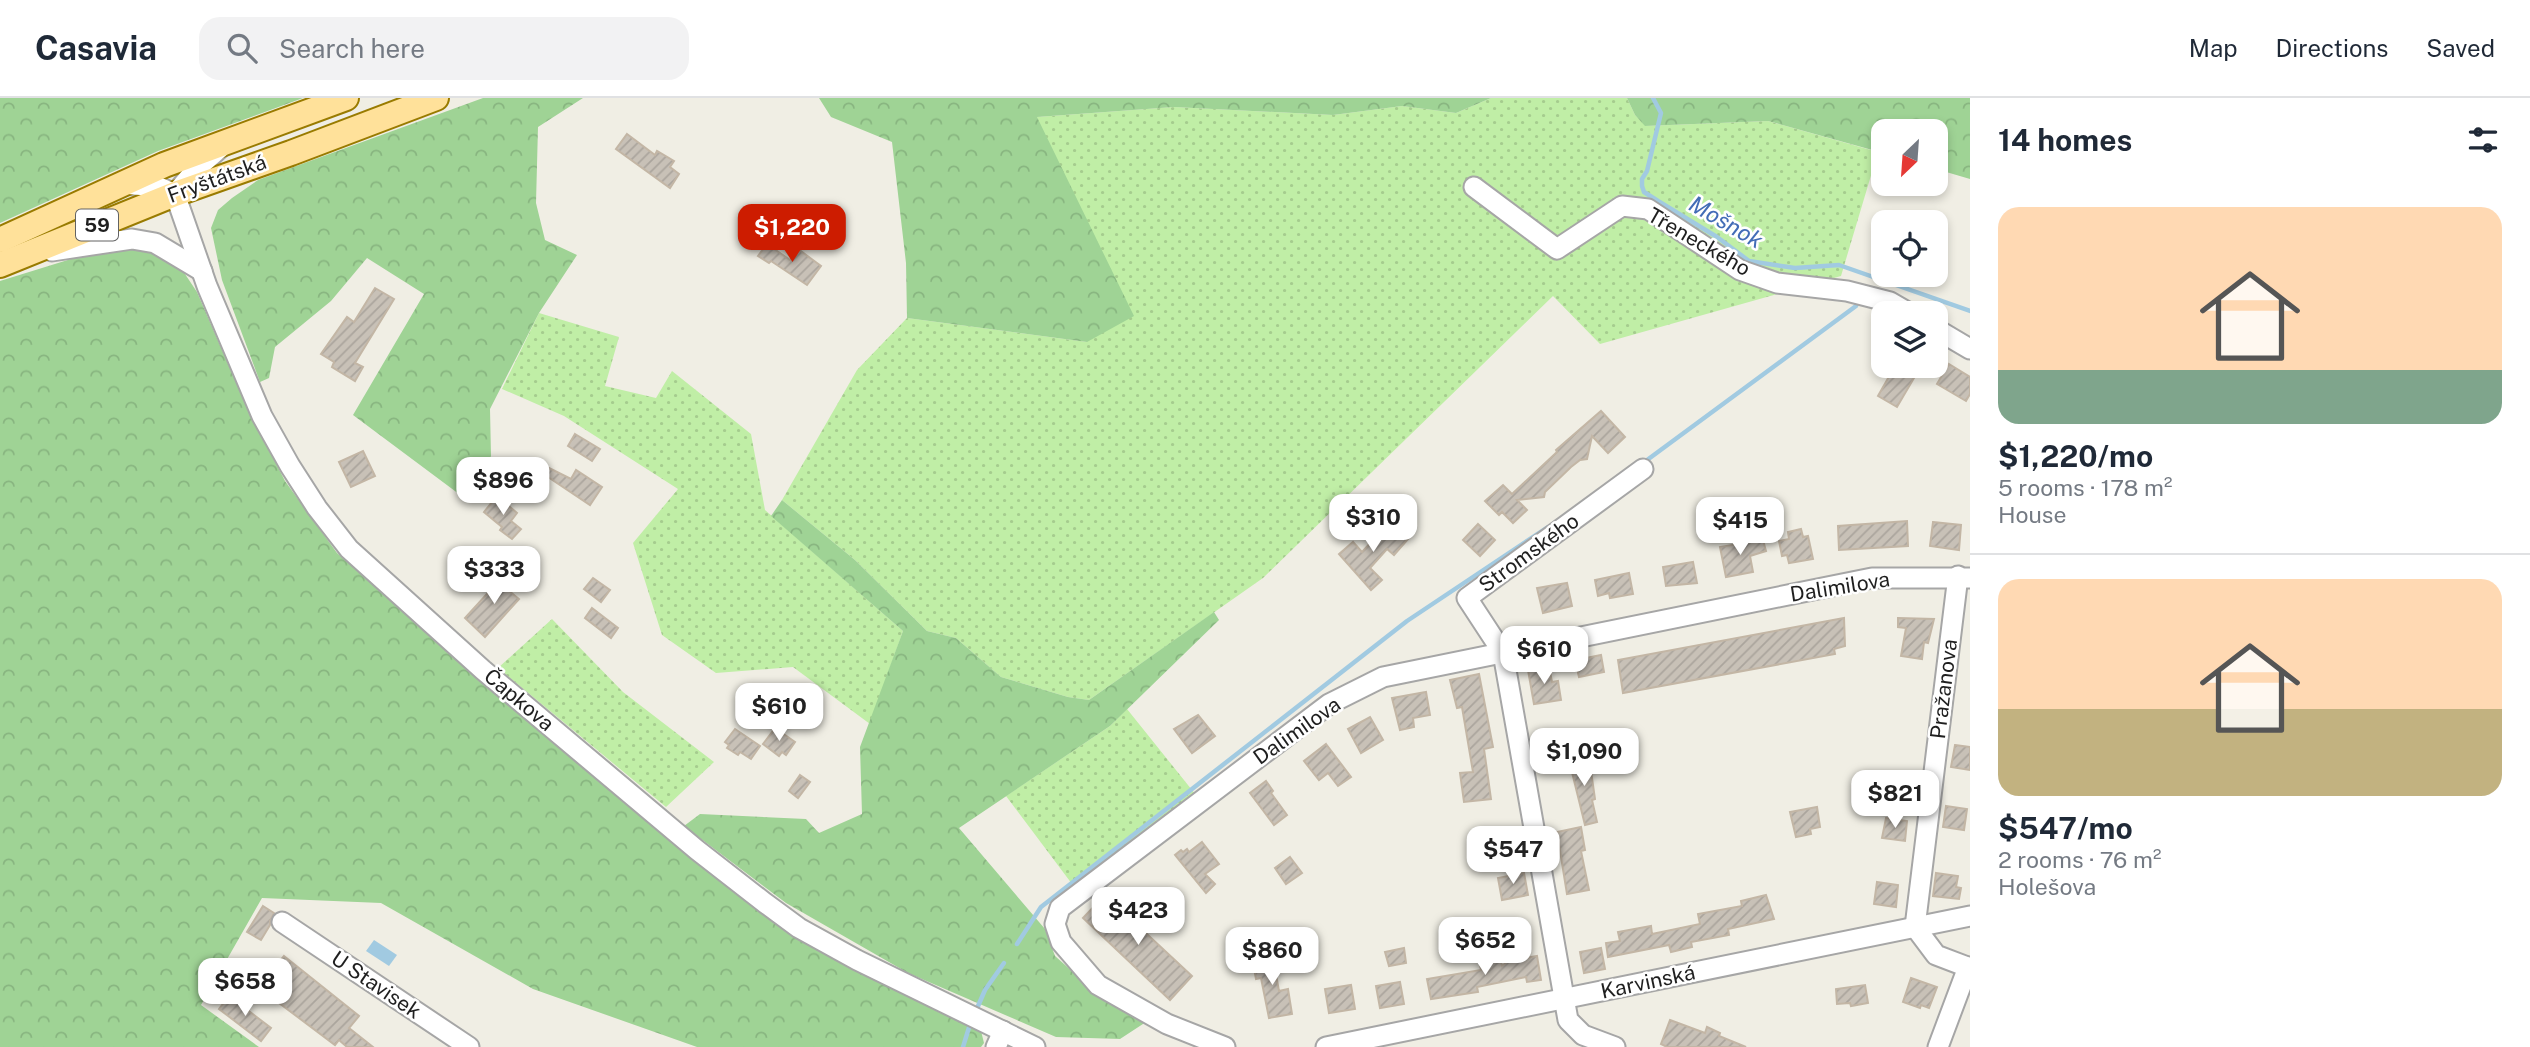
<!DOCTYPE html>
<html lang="en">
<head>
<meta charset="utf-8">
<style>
  body { margin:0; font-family:"Public Sans",sans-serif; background:#f2f2f3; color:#1f2937; height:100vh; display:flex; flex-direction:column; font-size:26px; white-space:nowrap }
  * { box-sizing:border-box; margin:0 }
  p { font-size:23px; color:#747a83 }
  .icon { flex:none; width:38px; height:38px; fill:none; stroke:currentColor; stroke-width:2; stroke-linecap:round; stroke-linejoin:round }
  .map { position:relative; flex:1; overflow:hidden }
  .sheet { display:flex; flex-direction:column; background:#fff; width:560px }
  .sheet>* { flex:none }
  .needle { width:46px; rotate:205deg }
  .buttons { position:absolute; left:1871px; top:21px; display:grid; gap:14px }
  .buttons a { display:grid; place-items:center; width:77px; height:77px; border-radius:14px; background:#fff; box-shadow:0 4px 10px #0003; font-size:35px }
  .price { position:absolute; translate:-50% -60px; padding:0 16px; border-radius:14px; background:#fff; color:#222; font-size:23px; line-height:46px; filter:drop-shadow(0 2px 4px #0008) }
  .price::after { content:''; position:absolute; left:50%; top:42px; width:21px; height:16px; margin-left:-10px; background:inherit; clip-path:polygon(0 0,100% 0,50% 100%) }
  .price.selected { background:#cd1c00; color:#fff }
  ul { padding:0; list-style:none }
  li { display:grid; align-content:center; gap:14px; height:371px; padding:0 28px }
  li+li { border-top:2px solid #e0e1e3 }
  li span { display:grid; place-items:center; height:217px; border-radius:21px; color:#555 }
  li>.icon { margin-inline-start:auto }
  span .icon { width:126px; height:126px; fill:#fffc; stroke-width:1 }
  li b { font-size:30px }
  h2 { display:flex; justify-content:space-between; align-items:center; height:84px; padding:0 28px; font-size:30px }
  header { display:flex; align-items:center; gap:42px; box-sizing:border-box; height:98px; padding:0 35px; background:#fff; border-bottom:2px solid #e0e1e3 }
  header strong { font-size:33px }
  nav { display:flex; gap:38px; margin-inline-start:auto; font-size:24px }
  .search { width:490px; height:63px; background:#f2f2f3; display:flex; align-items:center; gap:18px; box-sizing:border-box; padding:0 24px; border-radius:21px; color:#747a83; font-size:26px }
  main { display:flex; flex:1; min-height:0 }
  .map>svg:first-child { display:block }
</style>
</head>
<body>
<header>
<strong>Casavia</strong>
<div class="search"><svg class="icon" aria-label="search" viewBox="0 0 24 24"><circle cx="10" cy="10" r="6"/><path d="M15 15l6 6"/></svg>Search here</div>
<nav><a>Map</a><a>Directions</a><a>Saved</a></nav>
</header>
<main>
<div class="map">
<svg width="1970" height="949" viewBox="0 0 1970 949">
  <defs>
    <pattern id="grass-dots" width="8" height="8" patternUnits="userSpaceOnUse" patternTransform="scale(1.75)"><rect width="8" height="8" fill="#c0eea6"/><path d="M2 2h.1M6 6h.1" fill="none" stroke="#a5cc8e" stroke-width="1.8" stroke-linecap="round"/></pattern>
    <pattern id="forest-crowns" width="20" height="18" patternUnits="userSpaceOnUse" patternTransform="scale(1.75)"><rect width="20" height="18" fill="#9fd395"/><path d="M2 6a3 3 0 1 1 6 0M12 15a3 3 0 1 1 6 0" fill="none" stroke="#88b580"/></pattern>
    <pattern id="building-hatch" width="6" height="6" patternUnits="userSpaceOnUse" patternTransform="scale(1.75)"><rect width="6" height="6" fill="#c8c1b7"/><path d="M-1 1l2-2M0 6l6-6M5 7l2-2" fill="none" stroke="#aba59d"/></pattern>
  </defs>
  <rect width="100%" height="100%" fill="#f0eee4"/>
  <g fill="url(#grass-dots)">
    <path d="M1491,0h136l8,17 11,11 122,-5 110,31 -37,124 -241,68 -47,-48 -290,282 -174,122 -21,-3 -67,-20 -45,-39 -29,-7 -72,-71 -73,-60 75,-130 50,-52 180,24 -50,-225 137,-10 159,8 69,-9 54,7z"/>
    <path d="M539,215l80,24 -14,49 51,12 16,-27 79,63 14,76 138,121 -33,93 -77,-57 -77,6 -54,-38 -29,-92 45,-54 -114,-73 -62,-27z"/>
    <path d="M552,521l71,73 91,70 -48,45 -168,-139z"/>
    <path d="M1127,611l69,86 -121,93 -69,-92 104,-70z"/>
  </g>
  <g fill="url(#forest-crowns)">
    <path d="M0,0h303l-145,53 -158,72z"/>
    <path d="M483,0h100l-45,29 -2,76 9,37 32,15 -38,58 -49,96 1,47 -20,47 -118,-88 71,-121 -57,-36 -36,43 -56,46 -6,31 -9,4 -38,-102 -11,-52 7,-18 14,-12 26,-18z"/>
    <path d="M819,0h672l-35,15 -54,-7 -69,9 -159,-8 -137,10 97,199 -47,26 -180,-24 -1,-55 -14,-121 -61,-25z"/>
    <path d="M1627,0h343v81l-34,-10v-38h-53v22l-115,-32 -123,5 -10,-11z"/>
    <path d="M113,148l31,3 23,10 16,12 14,21 45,104 43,85 52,72 414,353 98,62 131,59 4,16 -3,4h-284l-164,-58 -152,-86 -119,-5 -61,107 58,42h-259v-766z"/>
    <path d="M782,402l73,60 72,71 29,7 45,39 67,20 21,3 125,-88 5,8 -109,106 -151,102 86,101 10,27 45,40 46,26 -26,17 -64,-2 -148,-64 -122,-70 -102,-77 16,-12 106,5 13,14 43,-19 -2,-67 43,-116 -132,-115z"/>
  </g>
  <path fill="#a1cae1" d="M374,842l23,15 -8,11 -23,-15z"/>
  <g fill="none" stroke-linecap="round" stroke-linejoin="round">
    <g stroke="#a1cae1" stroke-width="4.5">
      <path d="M1653,0l8,15 -14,58 -5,8v7l2,6 14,9 59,36 32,24 46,7 44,-3 131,46"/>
      <path d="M1643,365l213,-157"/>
      <path d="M1017,846l24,-37 366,-286 141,-94"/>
      <path d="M975,915l10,-23 19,-27"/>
      <path d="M963,949l8,-26"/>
    </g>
  </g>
  <g fill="url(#building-hatch)" stroke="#c3b6a5" stroke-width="2">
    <path d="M627,36l28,21 2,-4 17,10 -4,6 9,7 -9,14 -54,-39z"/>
    <path d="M767,146l23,16 8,-11 23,17 -14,19 -36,-24 -2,2 -11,-7z"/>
    <path d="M375,190l19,11 -39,64 8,4 -8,14 -23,-14 2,-5 -13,-8 26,-37 7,5z"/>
    <path d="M1949,266l21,13v17l-4,7 -29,-17z"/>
    <path d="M1895,268h26l-24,41 -19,-11z"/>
    <path d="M1601,313l24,26 -17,16 -16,-17 -5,23 -7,1 -9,7 -26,25 -1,5 -27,3 10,10 -14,13 -11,-11 -3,3 -14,-14 18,-16 9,9 45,-42 -1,-2z"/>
    <path d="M575,336l25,15 -8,12 -24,-15z"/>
    <path d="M363,353l12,25 -24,11 -12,-25z"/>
    <path d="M549,370l22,11 5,-9 26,17 -12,18 -45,-30z"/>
    <path d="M497,398l20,17 -6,8 10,8 -9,10 -12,-9 2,-3 -18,-15z"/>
    <path d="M1907,423l1,25 -69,4 -1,-24z"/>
    <path d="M1933,424l28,3 -2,25 -29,-4z"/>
    <path d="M1478,426l17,16 -15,16 -17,-16z"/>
    <path d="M1387,427l4,4 3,-3 14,13 -14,16 -7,-6 -17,19 12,12 -11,10 -32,-36 14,-12 9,10z"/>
    <path d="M1801,431l2,8 5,-1 5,23 -24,4 -2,-8 -5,1 -3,-15 10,-2 -1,-7z"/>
    <path d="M1763,442l3,11 -16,5 3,16 -27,5 -6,-30z"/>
    <path d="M1693,464l4,21 -31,3 -3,-19z"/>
    <path d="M508,473l10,9 -10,10 11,9 -34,38 -20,-19z"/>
    <path d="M1629,475l4,21 -23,4 -1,-5 -11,3 -3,-16z"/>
    <path d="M593,480l17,12 -9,12 -17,-13z"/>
    <path d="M1567,485l5,23 -29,7 -6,-25z"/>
    <path d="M592,510l26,20 -7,10 -26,-20z"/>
    <path d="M1844,520l1,28 -11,3 1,5 -212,39 -5,-33z"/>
    <path d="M1898,520l36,1 -6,24 -4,-1 -2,17 -21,-3 5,-28 -8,-1z"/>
    <path d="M1601,557l3,17 -25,5 -3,-13 11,-2 -1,-4z"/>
    <path d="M1549,569l3,15 6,-1 3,19 -27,4 -6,-34z"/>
    <path d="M1479,576l14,73 -9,2 7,50 -27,3 -4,-29 13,-1 -11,-65 -5,1 -7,-28z"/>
    <path d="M1426,594l4,23 -17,3 1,9 -14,3 -8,-32z"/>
    <path d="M1198,617l17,21 -23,17 -18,-24z"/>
    <path d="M1370,619l13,23 -22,13 -13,-24z"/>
    <path d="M775,630l20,14 -9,13 -4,-3 -3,4 -16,-12z"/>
    <path d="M735,631l25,17 -9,13 -11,-7 -2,3 -11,-7 2,-3 -4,-3z"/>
    <path d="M1326,646l25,33 -13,9 -10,-13 -9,7 -15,-19z"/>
    <path d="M1955,647l15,2v23l-19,-3z"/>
    <path d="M1589,659l6,42 -3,1 5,22 -12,3 -16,-65z"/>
    <path d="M800,677l10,7 -12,16 -9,-7z"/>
    <path d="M1266,683l7,10 -2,2 16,22 -13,10 -24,-32z"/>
    <path d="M1946,708l21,3 -3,21 -21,-3z"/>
    <path d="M1817,709l3,20 -10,2 1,5 -15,3 -6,-25z"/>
    <path d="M1886,720l21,3 -2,20 -23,-3z"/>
    <path d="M1581,729l4,23 -4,1 8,39 -22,4 -10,-62z"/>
    <path d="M1202,744l17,22 -14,10 10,10 -9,9 -31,-38 6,-5 2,2 4,-3 2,3z"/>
    <path d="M1290,759l12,16 -16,11 -11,-16z"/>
    <path d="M1524,775l4,22 -26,5 -4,-22z"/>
    <path d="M1936,775l22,3 -2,11 5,1 -2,11 -26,-3z"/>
    <path d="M1877,784l21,3 -2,22 -22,-3z"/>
    <path d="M1105,797l87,81 -22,24 -87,-82z"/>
    <path d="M1766,797l8,24 -46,10 1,6 -38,7 1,5 -21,5 -2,-7 -61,12 -2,-14 14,-2 -2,-9 33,-6 1,8 48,-10 -2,-10 44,-8 -1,-5z"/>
    <path d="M263,808l11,7 -4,8v4l-9,15 -14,-8z"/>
    <path d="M1404,850l2,15 -17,3 -4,-14z"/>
    <path d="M1601,850l4,21 -21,4 -4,-21z"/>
    <path d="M1272,855l7,38 9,-2 4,25 -23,4 -8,-40 -5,1 -4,-22z"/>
    <path d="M284,858l75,60 -10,12 24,19h-26l-8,-7 -4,5 -76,-57 4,-5 -11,-8 13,-15 10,7z"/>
    <path d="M1537,858l4,24 -14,2 -1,-5 -49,10 1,5 -47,7 -4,-20 54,-9 -2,-10 21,-3 2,9 6,-5z"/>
    <path d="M1911,880l26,9 -8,21 -8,-3 -1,3 -17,-6z"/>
    <path d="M1400,884l4,22 -24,4 -4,-22z"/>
    <path d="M1351,887l4,24 -26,4 -4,-24z"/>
    <path d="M1865,887l3,18 -17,3 -1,-3 -13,1 -1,-15z"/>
    <path d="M229,898l42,32 -10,13 -42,-32z"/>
    <path d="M1670,922l35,13 2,-6 13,6 -1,3 27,11h-79l-6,-3z"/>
  </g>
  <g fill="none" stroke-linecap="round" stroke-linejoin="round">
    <defs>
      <g id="minor">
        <path d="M123,86l36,3 16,7 32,92 55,130 28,50 27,42 32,41 134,121 214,180 68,53 34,25 58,32 178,87"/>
        <path d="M1474,89l83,62 65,-43 26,3 92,61 37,13 70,8 43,11 19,11"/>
        <path d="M175,96l21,-25 25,-22"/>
        <path d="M52,153l80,-12 23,4 47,28"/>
        <path d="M1936,231l34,20"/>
        <path d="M282,824l187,125"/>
        <path d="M1915,829l43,-351"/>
        <path d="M1915,829l21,28 34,13"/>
        <path d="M996,949l7,-16"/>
        <path d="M1225,949l-58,-23 -69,-39 -37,-43 -6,-18 5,-16 269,-204 54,-27 489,-99h98"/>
        <path d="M1326,949l644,-131"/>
        <path d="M1615,949l-32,-12 -15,-15 -65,-367 -36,-55 176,-129"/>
        <path d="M1938,949l30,-80"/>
      </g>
      <g id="major">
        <path d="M0,142l164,-75 182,-67"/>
        <path d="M0,167l175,-71 116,-41 145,-55"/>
      </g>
    </defs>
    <use href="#minor" stroke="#a6a6a6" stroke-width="23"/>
    <use href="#major" stroke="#997b00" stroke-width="28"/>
    <use href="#minor" stroke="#fff" stroke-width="19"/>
    <use href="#major" stroke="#ffe19a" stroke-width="24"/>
  </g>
  <g text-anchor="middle" stroke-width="5" stroke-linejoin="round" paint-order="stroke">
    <rect fill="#fff" stroke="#626262" stroke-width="2" x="76" y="111.5" width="42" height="31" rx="5"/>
    <g font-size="19" font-weight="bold" fill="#1f1f1f">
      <text x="97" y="134">59</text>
    </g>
    <g font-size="21" fill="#1f1f1f" stroke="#fff">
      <text transform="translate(217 81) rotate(-20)" y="7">Fryštátská</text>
      <text transform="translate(1699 144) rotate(30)" y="7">Třeneckého</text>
      <text transform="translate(1529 455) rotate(-36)" y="7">Stromského</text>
      <text transform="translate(1840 489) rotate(-9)" y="7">Dalimilova</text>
      <text transform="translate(1944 591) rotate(-83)" y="7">Pražanova</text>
      <text transform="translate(519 602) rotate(40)" y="7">Čapkova</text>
      <text transform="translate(1297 633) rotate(-35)" y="7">Dalimilova</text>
      <text transform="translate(1648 884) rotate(-12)" y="7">Karvinská</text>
      <text transform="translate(376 887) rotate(34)" y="7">U Stavisek</text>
    </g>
    <g font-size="23" font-style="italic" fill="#436db6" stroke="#fff">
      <text transform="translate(1726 124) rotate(30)" y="8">Mošnok</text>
    </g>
  </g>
</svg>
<div class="buttons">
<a><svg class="needle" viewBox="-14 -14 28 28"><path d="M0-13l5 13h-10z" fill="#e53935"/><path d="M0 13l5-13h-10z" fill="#747a83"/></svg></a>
<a><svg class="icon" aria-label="locate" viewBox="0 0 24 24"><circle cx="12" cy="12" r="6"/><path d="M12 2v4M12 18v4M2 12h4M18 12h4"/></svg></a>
<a><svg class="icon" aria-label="layers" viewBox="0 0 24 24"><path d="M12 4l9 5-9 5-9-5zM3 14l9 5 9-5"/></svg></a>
</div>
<b class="price selected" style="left:792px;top:166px">$1,220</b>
<b class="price" style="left:503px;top:419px">$896</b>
<b class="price" style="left:1373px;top:456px">$310</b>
<b class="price" style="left:1740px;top:459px">$415</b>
<b class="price" style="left:494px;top:508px">$333</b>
<b class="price" style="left:1544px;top:588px">$610</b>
<b class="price" style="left:779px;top:645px">$610</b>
<b class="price" style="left:1584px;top:690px">$1,090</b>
<b class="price" style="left:1895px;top:732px">$821</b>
<b class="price" style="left:1513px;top:788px">$547</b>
<b class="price" style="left:1138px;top:849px">$423</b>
<b class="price" style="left:1485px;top:879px">$652</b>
<b class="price" style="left:1272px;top:889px">$860</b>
<b class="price" style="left:245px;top:920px">$658</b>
</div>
<section class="sheet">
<h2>14 homes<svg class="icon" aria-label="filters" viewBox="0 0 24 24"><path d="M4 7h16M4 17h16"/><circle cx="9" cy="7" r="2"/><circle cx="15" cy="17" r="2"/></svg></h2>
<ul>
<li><span style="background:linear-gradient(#ffd9b3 75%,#7fa58c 0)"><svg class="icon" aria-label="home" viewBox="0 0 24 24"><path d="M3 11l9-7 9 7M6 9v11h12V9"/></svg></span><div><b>$1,220/mo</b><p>5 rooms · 178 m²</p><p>House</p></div></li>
<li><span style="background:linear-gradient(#ffd9b3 60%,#c2b280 0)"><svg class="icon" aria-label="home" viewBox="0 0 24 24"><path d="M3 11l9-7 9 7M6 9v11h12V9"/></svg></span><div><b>$547/mo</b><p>2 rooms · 76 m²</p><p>Holešova</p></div></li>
</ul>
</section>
</main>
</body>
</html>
